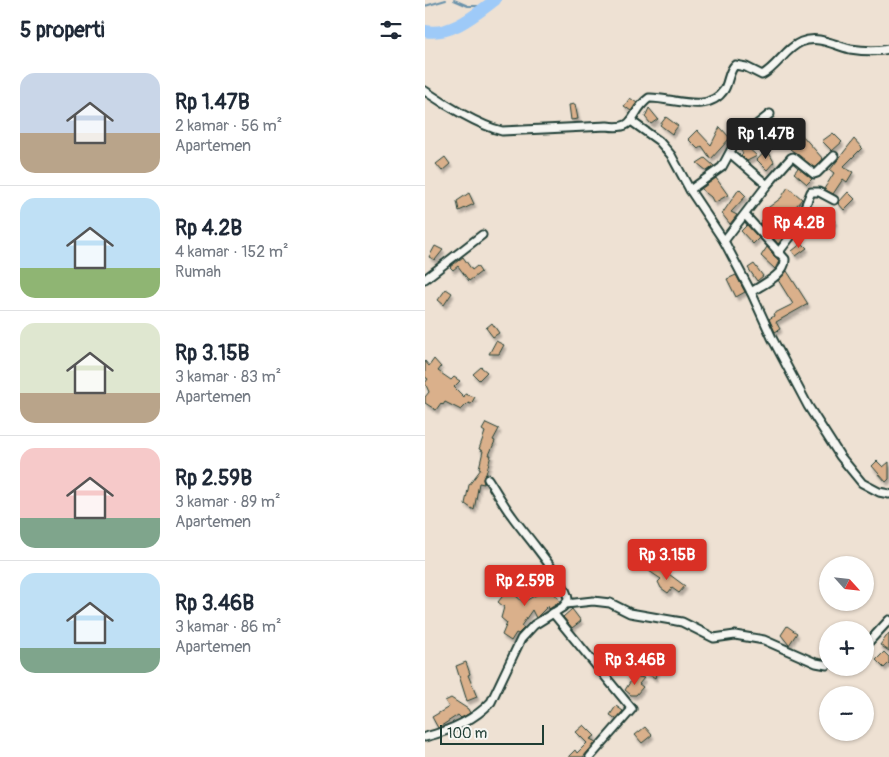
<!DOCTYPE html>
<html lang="id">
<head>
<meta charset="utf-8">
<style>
  body { margin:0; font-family:Pangolin,sans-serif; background:#f2f2f3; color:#1f2937; height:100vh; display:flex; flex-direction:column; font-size:19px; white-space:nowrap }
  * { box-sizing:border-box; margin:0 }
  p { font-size:16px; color:#747a83 }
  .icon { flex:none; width:28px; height:28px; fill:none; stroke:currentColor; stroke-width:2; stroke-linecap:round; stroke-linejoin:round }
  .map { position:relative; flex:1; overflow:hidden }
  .side { display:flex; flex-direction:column; background:#fff; width:425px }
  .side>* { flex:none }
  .needle { width:32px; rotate:117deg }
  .buttons { position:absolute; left:394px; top:556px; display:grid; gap:10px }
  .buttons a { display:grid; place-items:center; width:55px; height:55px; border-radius:50%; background:#fff; box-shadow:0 1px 4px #0004; font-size:25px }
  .scale { position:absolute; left:15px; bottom:12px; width:104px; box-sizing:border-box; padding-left:5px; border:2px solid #1f3d34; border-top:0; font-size:14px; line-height:18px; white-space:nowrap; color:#1f3d34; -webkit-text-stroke:4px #f6f6f2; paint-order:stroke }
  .price { position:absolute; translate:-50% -42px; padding:0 11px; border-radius:5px; background:#d93025; color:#fff; font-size:16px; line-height:32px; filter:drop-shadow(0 1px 2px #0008) }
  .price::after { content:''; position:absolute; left:50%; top:30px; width:15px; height:11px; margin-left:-8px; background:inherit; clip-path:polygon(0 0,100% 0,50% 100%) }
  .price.active { background:#222; color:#fff }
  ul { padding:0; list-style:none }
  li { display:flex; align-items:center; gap:15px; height:125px; padding:0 20px }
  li+li { border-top:1px solid #e0e1e3 }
  li span { display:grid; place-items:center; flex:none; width:140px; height:100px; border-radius:15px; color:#555 }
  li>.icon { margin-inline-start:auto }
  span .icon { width:60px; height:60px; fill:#fffc; stroke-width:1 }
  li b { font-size:21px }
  h2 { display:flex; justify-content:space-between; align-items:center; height:60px; padding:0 20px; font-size:21px }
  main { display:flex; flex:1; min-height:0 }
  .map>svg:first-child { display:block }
</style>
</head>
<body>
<main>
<section class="side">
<h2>5 properti<svg class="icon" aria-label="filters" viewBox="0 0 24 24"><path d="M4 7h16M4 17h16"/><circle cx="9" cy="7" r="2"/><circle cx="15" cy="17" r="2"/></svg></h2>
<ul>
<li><span style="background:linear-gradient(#c9d6e8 60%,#b9a48a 0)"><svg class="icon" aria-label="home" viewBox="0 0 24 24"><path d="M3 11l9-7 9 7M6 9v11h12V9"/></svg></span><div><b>Rp 1.47B</b><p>2 kamar · 56 m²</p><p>Apartemen</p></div></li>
<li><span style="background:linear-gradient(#bfe0f5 70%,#8fb573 0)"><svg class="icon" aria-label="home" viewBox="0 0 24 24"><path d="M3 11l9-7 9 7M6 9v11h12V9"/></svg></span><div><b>Rp 4.2B</b><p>4 kamar · 152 m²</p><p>Rumah</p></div></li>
<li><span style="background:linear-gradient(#dfe7d0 70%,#b9a48a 0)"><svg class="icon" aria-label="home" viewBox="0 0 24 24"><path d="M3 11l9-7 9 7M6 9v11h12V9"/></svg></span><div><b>Rp 3.15B</b><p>3 kamar · 83 m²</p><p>Apartemen</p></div></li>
<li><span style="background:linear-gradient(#f6c9c9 70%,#7fa58c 0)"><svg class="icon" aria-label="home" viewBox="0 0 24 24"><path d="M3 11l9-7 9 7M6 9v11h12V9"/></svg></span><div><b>Rp 2.59B</b><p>3 kamar · 89 m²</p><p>Apartemen</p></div></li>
<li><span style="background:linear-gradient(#bfe0f5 75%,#7fa58c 0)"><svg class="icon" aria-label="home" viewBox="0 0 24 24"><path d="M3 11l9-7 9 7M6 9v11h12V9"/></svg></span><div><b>Rp 3.46B</b><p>3 kamar · 86 m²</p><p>Apartemen</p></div></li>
</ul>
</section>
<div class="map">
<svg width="464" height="757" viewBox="0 0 464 757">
  <defs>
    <filter id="shadow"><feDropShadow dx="2" dy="3.5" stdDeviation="1" flood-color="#0004"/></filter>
  </defs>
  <rect width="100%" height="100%" fill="#eee1d3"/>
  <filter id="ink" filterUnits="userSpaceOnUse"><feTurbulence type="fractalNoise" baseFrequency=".02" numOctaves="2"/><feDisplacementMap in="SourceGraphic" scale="10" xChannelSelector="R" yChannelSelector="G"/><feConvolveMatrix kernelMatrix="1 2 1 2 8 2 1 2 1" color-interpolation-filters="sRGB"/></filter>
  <g filter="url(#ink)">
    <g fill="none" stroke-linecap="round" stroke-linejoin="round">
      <g stroke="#6b92aa" stroke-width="2">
        <path d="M29,0l14,6h18"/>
        <path d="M0,6l21,-6"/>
      </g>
      <path stroke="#9ecaf8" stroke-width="12" d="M0,31c26,5 50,-16 70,-31"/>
    </g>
    <g fill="#dab08b" stroke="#1f3d34" filter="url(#shadow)">
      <path d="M205,98l7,5 -6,8 -7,-5z"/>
      <path d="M150,104l3,15 -7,1 -2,-15z"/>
      <path d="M224,108l9,11 -7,5 -6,-7z"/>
      <path d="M241,117l12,9 -6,8 -12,-9z"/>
      <path d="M295,127l10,11 -19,21 -9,-13 -4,3 -10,-10 9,-9 14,15z"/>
      <path d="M408,133l9,9 -10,9 -10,-10z"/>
      <path d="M377,135l21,24 -8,9 -25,-19z"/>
      <path d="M429,139l8,9 -19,19 10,5 -6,10 -4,-3 -10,15 -9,-5 10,-16 -4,-3z"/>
      <path d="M321,140l5,4 -5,2 11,10 -10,5 -6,-6 2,-1 -4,-8z"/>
      <path d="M342,149l7,13 -7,8 -10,-10z"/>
      <path d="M20,157l5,7 -8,7 -6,-7z"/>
      <path d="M280,158l9,8 -7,5 -10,-8z"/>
      <path d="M373,168l14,11 -5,5 -13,-11z"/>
      <path d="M291,178l12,17 -14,8 -3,-6 -10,-8z"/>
      <path d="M363,187l14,12 -15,18 -10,-9 -9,8 10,7 -1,1 10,9 -9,11 -18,-21 7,-11 -2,-2 16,-12z"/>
      <path d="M314,189l7,7 -15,16 6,3 -7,9 -8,-10z"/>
      <path d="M423,192l7,7 -11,11 -6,-7z"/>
      <path d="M44,193l5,11 -15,7 -2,-10z"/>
      <path d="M401,214l9,7 -8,9 -9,-8z"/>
      <path d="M322,225l12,13 -6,6 -12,-13z"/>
      <path d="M377,243l5,5 -11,8 -4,-5z"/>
      <path d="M10,246l8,4 -8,10 -6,-3z"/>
      <path d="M342,247l12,14 -4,8 -14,-13z"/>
      <path d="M38,257l9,13 5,-4 4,6 -12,9 -11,-15 -5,4 -3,-3z"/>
      <path d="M329,264l9,12 -6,5 -9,-13z"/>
      <path d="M362,271l21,33 -32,18 4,7 -5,3 -6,-13 5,-3 -1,-2 20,-10 -15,-24z"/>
      <path d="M311,275l9,17 -9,5 -9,-18z"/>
      <path d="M21,289l6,4 -8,12 -6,-5z"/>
      <path d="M67,323l7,10 -6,4 -7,-9z"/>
      <path d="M71,341l8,4 -5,9h-10z"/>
      <path d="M9,359l7,8 -3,4 13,9 3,-3 6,4 -6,6 10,10 1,-3 10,3 -4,7 -3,-1 -7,7 -16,-8 -2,3 -2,-2 -5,7 -11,-7v-6l4,-5 -4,-9 3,-4 -3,-2v-16l4,5z"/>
      <path d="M56,367l6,5 -8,8 -6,-6z"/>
      <path d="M61,423l13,6 -6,11 2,1 -6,14h2l-5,19 -3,5 1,5 -5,-1 -5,27 -9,-6 4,-19 12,-16 -2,-1 4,-17 -4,-2 6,-17 -3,-2z"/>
      <path d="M452,461l6,6 6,-5v17l-3,3 -14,-16z"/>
      <path d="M233,566l27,20 -6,7 -7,-5 -4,5 -7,-5 -3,-6 3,-3 -12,-8z"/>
      <path d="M118,574l17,28 -11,7 -1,-3 -12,12 -4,-8 -11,16 3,2 -6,6 -2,-1 -5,8 -9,-6 5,-12 -6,-5 3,-11 -6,-5 14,-18 7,6 -4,5 8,7 17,-9 5,-5 -7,-11z"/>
      <path d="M147,609l9,12 -9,7 -9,-11z"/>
      <path d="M362,626l10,7 -8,12 -8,-10z"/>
      <path d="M464,633v18l-9,-6z"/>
      <path d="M459,652l5,5v6l-5,5 -8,-8z"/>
      <path d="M230,659l8,2 -5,6 -3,11 -9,-6z"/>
      <path d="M41,662l4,12 -2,1 9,22 -10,4 -11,-35z"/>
      <path d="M209,676l10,2 -5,6 4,3 -7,8h-5l-6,-5z"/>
      <path d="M26,698l17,11 2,4 -9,5 -3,-3 -20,13 -6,-11 17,-10 -4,-6z"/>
      <path d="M191,706l7,5 -7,8 -6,-4z"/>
      <path d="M159,725l11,11 -5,3 6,3 -13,15h-15l7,-7 2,3 10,-10 -11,-11z"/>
      <path d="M220,727l7,8 -10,8 -7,-8z"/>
    </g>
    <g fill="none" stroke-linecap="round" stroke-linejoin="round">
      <defs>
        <g id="minor">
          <path d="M0,91c19,13 55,35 77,40l105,-5c31,5 22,-14 42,-28 23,-1 58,17 75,-8 5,-8 4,-18 11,-25l11,2 16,8c15,-8 24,-27 39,-33 18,-7 32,3 49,7 13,2 27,3 39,0"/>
          <path d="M206,121l28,20 12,14 19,35 34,51 27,51 21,46 36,68 32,50 22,27 17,9 10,2"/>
          <path d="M306,154l36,31"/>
          <path d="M265,190l32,-23 14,-26 34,-27"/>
          <path d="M320,215l40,44c1,15 -23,26 -34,33"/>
          <path d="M299,241l43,-56 24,-27 2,-1 21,17 3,-1 17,-17"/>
          <path d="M353,253l17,-22 16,-39h8l15,8"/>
          <path d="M0,279l57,-44"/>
          <path d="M141,604l27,-3 17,2 20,10 52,9 32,16 21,-3 29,5 52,23 11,2"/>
          <path d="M128,613l79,96 -42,48"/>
          <path d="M440,646l24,-26"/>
          <path d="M0,737c24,-6 49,-17 66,-35l30,-63 13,-14 29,-18 5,-7c0,-17 -45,-68 -56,-84 -9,-12 -16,-25 -24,-37"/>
        </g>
      </defs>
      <use href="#minor" stroke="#1f3d34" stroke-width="11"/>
      <use href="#minor" stroke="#f6f6f2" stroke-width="7"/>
    </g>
  </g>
</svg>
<div class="buttons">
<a><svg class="needle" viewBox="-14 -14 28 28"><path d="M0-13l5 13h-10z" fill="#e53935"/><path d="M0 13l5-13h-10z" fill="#747a83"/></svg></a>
<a>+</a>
<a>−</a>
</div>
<div class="scale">100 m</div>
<b class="price active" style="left:341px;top:160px">Rp 1.47B</b>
<b class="price" style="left:374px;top:249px">Rp 4.2B</b>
<b class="price" style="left:242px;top:581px">Rp 3.15B</b>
<b class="price" style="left:100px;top:607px">Rp 2.59B</b>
<b class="price" style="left:210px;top:686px">Rp 3.46B</b>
</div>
</main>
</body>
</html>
